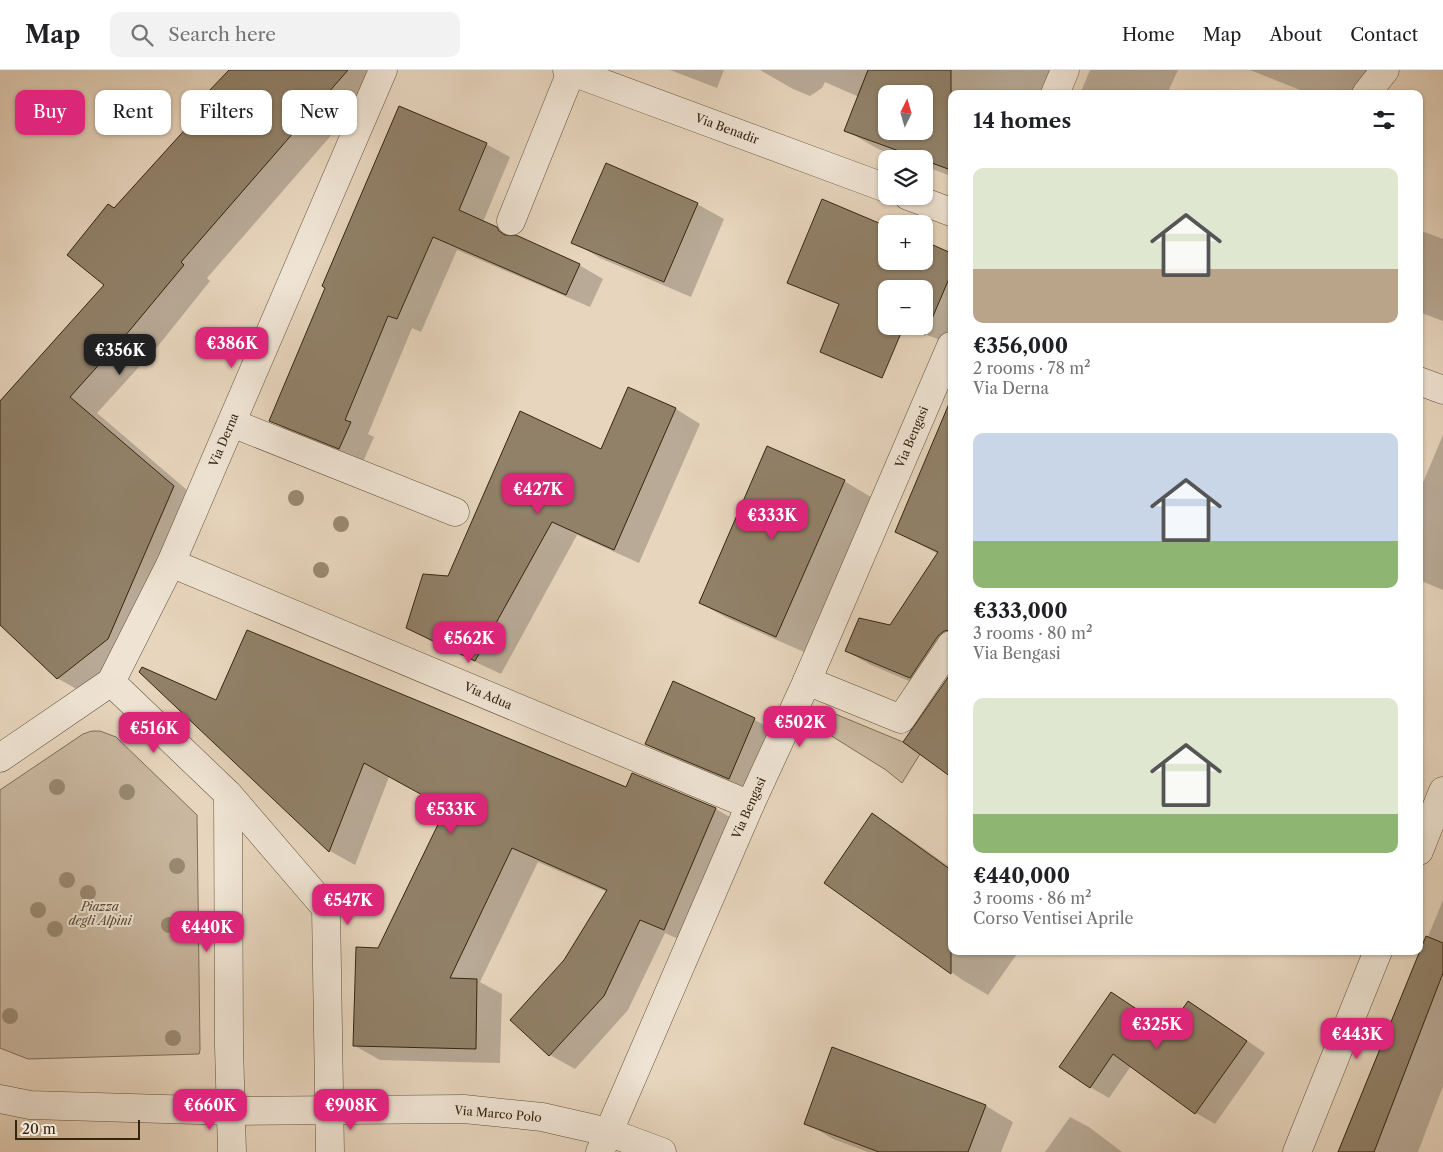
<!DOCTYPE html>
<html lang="en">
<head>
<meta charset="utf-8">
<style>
  body { margin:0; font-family:"Libre Caslon Text",serif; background:#f2f2f2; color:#202124; height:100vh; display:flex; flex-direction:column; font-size:19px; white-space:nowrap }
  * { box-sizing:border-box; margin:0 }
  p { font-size:16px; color:#757577 }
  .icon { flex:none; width:28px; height:28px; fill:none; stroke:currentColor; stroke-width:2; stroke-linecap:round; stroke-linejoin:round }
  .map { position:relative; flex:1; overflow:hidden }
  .sheet { position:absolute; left:948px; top:20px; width:475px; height:865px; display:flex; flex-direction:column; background:#fff; border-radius:10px; box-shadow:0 1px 4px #0004 }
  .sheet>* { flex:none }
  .guide { position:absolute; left:15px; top:20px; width:475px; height:45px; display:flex; gap:10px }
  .needle { width:32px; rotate:5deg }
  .fabs { position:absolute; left:878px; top:15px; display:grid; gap:10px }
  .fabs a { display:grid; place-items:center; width:55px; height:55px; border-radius:10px; background:#fff; box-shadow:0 1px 4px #0004; font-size:25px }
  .scale { position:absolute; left:15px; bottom:12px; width:125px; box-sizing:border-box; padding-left:5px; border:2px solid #34250f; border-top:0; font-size:14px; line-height:18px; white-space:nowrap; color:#34250f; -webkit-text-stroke:4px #efe4d4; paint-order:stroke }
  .price { position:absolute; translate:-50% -42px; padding:0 11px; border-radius:10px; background:#db2777; color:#fff; font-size:16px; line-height:32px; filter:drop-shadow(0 1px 2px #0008) }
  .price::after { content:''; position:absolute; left:50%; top:30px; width:15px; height:11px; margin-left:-8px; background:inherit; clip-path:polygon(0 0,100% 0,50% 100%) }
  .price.selected { background:#222; color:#fff }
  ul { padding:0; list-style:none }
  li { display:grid; align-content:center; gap:10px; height:265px; padding:0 25px }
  li span { display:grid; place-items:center; height:155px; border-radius:10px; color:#555 }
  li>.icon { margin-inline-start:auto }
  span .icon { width:90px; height:90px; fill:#fffc; stroke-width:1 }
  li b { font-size:21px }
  h2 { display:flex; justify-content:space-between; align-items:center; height:60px; padding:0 25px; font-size:21px }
  .tag { padding:0 18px; border-radius:10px; background:#fff; box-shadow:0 1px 4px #0004; font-size:18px; line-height:45px }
  .tag.selected { background:#db2777; color:#fff }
  header { display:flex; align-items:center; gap:30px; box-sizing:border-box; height:70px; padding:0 25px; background:#fff; border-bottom:1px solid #e0e0e0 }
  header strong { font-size:24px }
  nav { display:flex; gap:28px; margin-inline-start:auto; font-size:18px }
  .search { width:350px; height:45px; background:#f2f2f2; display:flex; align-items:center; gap:12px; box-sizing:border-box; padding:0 18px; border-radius:10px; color:#757577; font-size:19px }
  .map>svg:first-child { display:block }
</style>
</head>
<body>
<header>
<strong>Map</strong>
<div class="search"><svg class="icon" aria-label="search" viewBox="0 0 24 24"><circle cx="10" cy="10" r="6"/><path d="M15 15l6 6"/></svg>Search here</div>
<nav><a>Home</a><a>Map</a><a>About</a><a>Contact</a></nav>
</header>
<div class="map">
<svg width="1443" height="1082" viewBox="0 0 1443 1082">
  <rect width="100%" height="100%" fill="#e7d5bd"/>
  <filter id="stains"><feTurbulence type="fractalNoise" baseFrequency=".004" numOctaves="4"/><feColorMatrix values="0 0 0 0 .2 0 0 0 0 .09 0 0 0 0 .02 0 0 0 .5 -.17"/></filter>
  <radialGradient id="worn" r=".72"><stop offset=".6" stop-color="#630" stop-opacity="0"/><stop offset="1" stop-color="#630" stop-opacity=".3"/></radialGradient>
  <g fill="#c9b79f" stroke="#7e6e57">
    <path d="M828,641l75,31 17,12 -18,29 -16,-13 -72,-45 4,-9z"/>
    <path d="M92,661h8l16,6 81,78 3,235 -1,4 -171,5 -28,-11v-258l83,-56z"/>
  </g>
  <g fill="#0003" fill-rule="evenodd">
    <path d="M231,0h151l-7,15 -168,193 3,3 -52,65 -61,67 104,89 -66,153 -50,39 -28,-16 -57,-55v-220l106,-118 9,-76 78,-86z"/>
    <path d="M670,0h54l-7,18z"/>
    <path d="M760,0h302l-10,24h-101v82l-27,-10v-7h-19l-27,-10 -33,-19 14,-33 -34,-15 -3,6 -12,8 -17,-7zM886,24h38v37h-38z"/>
    <path d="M1090,0h88l-11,24h-87z"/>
    <path d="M1250,0h148l-19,24h-69z"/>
    <path d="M486,74l24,13 -27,65 28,15 68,28 24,14 -13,28 -133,-57 -36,82 -9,-4 -44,106 6,3 -11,25 -69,-28 -24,-14z"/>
    <path d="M823,131l63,26v34h38v-18l27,11v90l-48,-18h21v-37h-38v31l-51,-19z"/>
    <path d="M697,134l27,15 -33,78 -91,-39 -27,-16z"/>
    <path d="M1419,160l24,9v82l-24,-9z"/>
    <path d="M629,319l47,20 24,15 -61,139 -62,-28 -76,139 -68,-32 -25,-14 41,-51 153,-127z"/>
    <path d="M951,331v267l-16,24 -64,-27 -25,-14 44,-24 48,-73 -42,-22z"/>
    <path d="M1443,365v155l-24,-10v-88z"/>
    <path d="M844,411l27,16 -67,155 -77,-34 -27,-15z"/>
    <path d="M140,601l76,31 500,107 24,14 -51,121 -24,-11 -37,77 -53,59 -25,-14 15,-94 42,-69 -69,-30 -58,120 22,12 -2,69 -120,-3 -25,-14 24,-97 68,-141 -58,-31 -34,88 -25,-14z"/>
    <path d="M951,604v100l-46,-32z"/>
    <path d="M673,613l82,37 18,10 -25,59 -83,-35 -19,-10z"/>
    <path d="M872,745l27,16 52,37v83h68l-31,44 -27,-16 -135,-97z"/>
    <path d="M1443,830v186l-25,66h-78z"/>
    <path d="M1112,923l57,37 20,-28 18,11 58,40 -50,71 -19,-11 -65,-47 -22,32 -19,-11z"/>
    <path d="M832,979l154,57 27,16 -12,30h-133l-35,-13 -27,-16z"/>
    <path d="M1070,1047l19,10 33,25h-77z"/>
  </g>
  <g fill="#918169" stroke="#34250f" fill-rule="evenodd">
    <path d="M229,0h119l-167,192 3,3 -54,65 -60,67 104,89 -66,153 -51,40 -57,-54v-224l104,-116 -37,-30 41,-51 6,4 77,-85 -7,-6z"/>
    <path d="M868,0h83v100l-107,-39zM886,24h38v37h-38z"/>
    <path d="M399,36l88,37 -28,67 38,17 2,4 6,4h11l64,29 -14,31 -133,-58 -36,82 -9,-3 -43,104 6,2 -12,27 -70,-28 56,-133 -3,-2z"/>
    <path d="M606,93l92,40 -34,79 -93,-39z"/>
    <path d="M822,129l64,27v35h38v-20l27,12v21l-26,61 -21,-9h20v-37h-38v37h18l-22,52 -62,-26 19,-48 -52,-21z"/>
    <path d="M628,317l48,21 -62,142 -62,-28 -77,139 -69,-33 17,-54 25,2 72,-165 81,38z"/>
    <path d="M951,329v231l-7,1 -6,5 -28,42 -65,-27 14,-33 31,7 48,-73 -43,-20z"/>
    <path d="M767,376l78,34 -69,157 -77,-34z"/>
    <path d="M247,560l379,157 6,-14 84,35 -52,122 -24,-10 -36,76 -55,60 -39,-36 54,-60 43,-70 -95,-42 -62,130 27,1 -1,70 -123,-3 3,-99 22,1 68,-140 -82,-45 -35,89 -190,-180 3,-5 74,33z"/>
    <path d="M951,603v104l-48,-35z"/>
    <path d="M673,611l82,37 -26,61 -84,-35z"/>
    <path d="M872,743l79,57v104l-127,-91z"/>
    <path d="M1426,866l17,7v30l-69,179h-36z"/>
    <path d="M1111,922l57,38 20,-29 59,40 -52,73 -82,-60 -23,34 -31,-21z"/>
    <path d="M832,977l154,58 -18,47h-89l-75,-28z"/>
  </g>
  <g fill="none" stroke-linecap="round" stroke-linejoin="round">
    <defs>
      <g id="minor">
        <path d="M567,0l319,118"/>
        <path d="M1055,24l10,-24"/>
        <path d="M1366,24l19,-24"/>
        <path d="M908,126l43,16"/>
        <path d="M511,151l60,-149"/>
        <path d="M1419,311l24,9"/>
        <path d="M232,353l223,89"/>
        <path d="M171,493l579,242"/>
        <path d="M807,611l94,38 50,-74"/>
        <path d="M111,612l117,112 98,114 4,244"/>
        <path d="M0,688l111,-76 60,-119 212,-493"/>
        <path d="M228,724l1,252 3,106"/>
        <path d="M1419,781l24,-60"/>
        <path d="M0,1029l30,6 201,6 233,-2 78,8 66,15 54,20"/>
        <path d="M600,1082l150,-347 57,-124 144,-335"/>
        <path d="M1297,1082l81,-201"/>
      </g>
    </defs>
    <use href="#minor" stroke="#61513a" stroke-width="29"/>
    <use href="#minor" stroke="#efe4d4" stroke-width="28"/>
  </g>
  <g fill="#998971">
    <circle cx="296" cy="428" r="8"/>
    <circle cx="341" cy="454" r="8"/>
    <circle cx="321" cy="500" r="8"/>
    <circle cx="57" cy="717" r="8"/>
    <circle cx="127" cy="722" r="8"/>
    <circle cx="177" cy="796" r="8"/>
    <circle cx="67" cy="810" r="8"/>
    <circle cx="88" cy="823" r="8"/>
    <circle cx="38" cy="840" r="8"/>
    <circle cx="169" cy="855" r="8"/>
    <circle cx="55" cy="859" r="8"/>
    <circle cx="10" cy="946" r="8"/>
    <circle cx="173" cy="968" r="8"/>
  </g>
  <g text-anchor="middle" stroke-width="4" stroke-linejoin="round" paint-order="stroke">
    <g font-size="12" fill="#34250f" stroke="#efe4d4">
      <text transform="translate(727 59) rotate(20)" y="4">Via Benadir</text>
      <text transform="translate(912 367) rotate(-67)" y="4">Via Bengasi</text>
      <text transform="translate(224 370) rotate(-67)" y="4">Via Derna</text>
      <text transform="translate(488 626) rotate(23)" y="4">Via Adua</text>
      <text transform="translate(749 738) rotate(-66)" y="4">Via Bengasi</text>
      <text transform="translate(498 1044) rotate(5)" y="4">Via Marco Polo</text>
    </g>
    <g font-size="12" font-style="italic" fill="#594a33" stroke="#efe4d4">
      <text x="100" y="841">Piazza<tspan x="100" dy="14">degli Alpini</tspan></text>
    </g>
  </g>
  <rect width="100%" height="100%" filter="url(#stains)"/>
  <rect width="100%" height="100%" fill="url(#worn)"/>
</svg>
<div class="fabs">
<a><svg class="needle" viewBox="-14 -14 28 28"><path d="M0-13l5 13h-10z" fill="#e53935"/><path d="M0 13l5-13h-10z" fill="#757577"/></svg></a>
<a><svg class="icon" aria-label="layers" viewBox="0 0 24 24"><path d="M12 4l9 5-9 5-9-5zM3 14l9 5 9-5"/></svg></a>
<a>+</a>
<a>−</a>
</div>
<div class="scale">20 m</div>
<b class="price" style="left:232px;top:299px">€386K</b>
<b class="price selected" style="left:120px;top:306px">€356K</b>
<b class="price" style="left:538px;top:445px">€427K</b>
<b class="price" style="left:772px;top:471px">€333K</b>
<b class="price" style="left:469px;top:594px">€562K</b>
<b class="price" style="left:800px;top:678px">€502K</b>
<b class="price" style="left:154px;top:684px">€516K</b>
<b class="price" style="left:451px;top:765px">€533K</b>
<b class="price" style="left:348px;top:856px">€547K</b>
<b class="price" style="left:207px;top:883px">€440K</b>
<b class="price" style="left:1157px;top:980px">€325K</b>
<b class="price" style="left:1357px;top:990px">€443K</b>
<b class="price" style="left:210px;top:1061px">€660K</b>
<b class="price" style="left:351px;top:1061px">€908K</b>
<div class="guide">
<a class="tag selected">Buy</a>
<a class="tag">Rent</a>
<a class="tag">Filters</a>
<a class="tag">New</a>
</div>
<section class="sheet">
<h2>14 homes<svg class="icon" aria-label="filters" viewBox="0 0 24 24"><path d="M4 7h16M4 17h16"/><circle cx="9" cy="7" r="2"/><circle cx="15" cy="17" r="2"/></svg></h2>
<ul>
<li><span style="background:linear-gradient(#dfe7d0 65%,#b9a48a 0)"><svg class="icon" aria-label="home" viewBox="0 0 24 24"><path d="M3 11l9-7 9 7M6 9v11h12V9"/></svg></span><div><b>€356,000</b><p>2 rooms · 78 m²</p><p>Via Derna</p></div></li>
<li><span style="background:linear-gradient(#c9d6e8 70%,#8fb573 0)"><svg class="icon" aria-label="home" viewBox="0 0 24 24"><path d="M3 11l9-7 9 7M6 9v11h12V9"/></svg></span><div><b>€333,000</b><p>3 rooms · 80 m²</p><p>Via Bengasi</p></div></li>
<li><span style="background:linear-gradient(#dfe7d0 75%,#8fb573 0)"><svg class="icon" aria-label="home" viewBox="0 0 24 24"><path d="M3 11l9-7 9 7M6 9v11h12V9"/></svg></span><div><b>€440,000</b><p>3 rooms · 86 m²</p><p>Corso Ventisei Aprile</p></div></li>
</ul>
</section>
</div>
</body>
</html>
